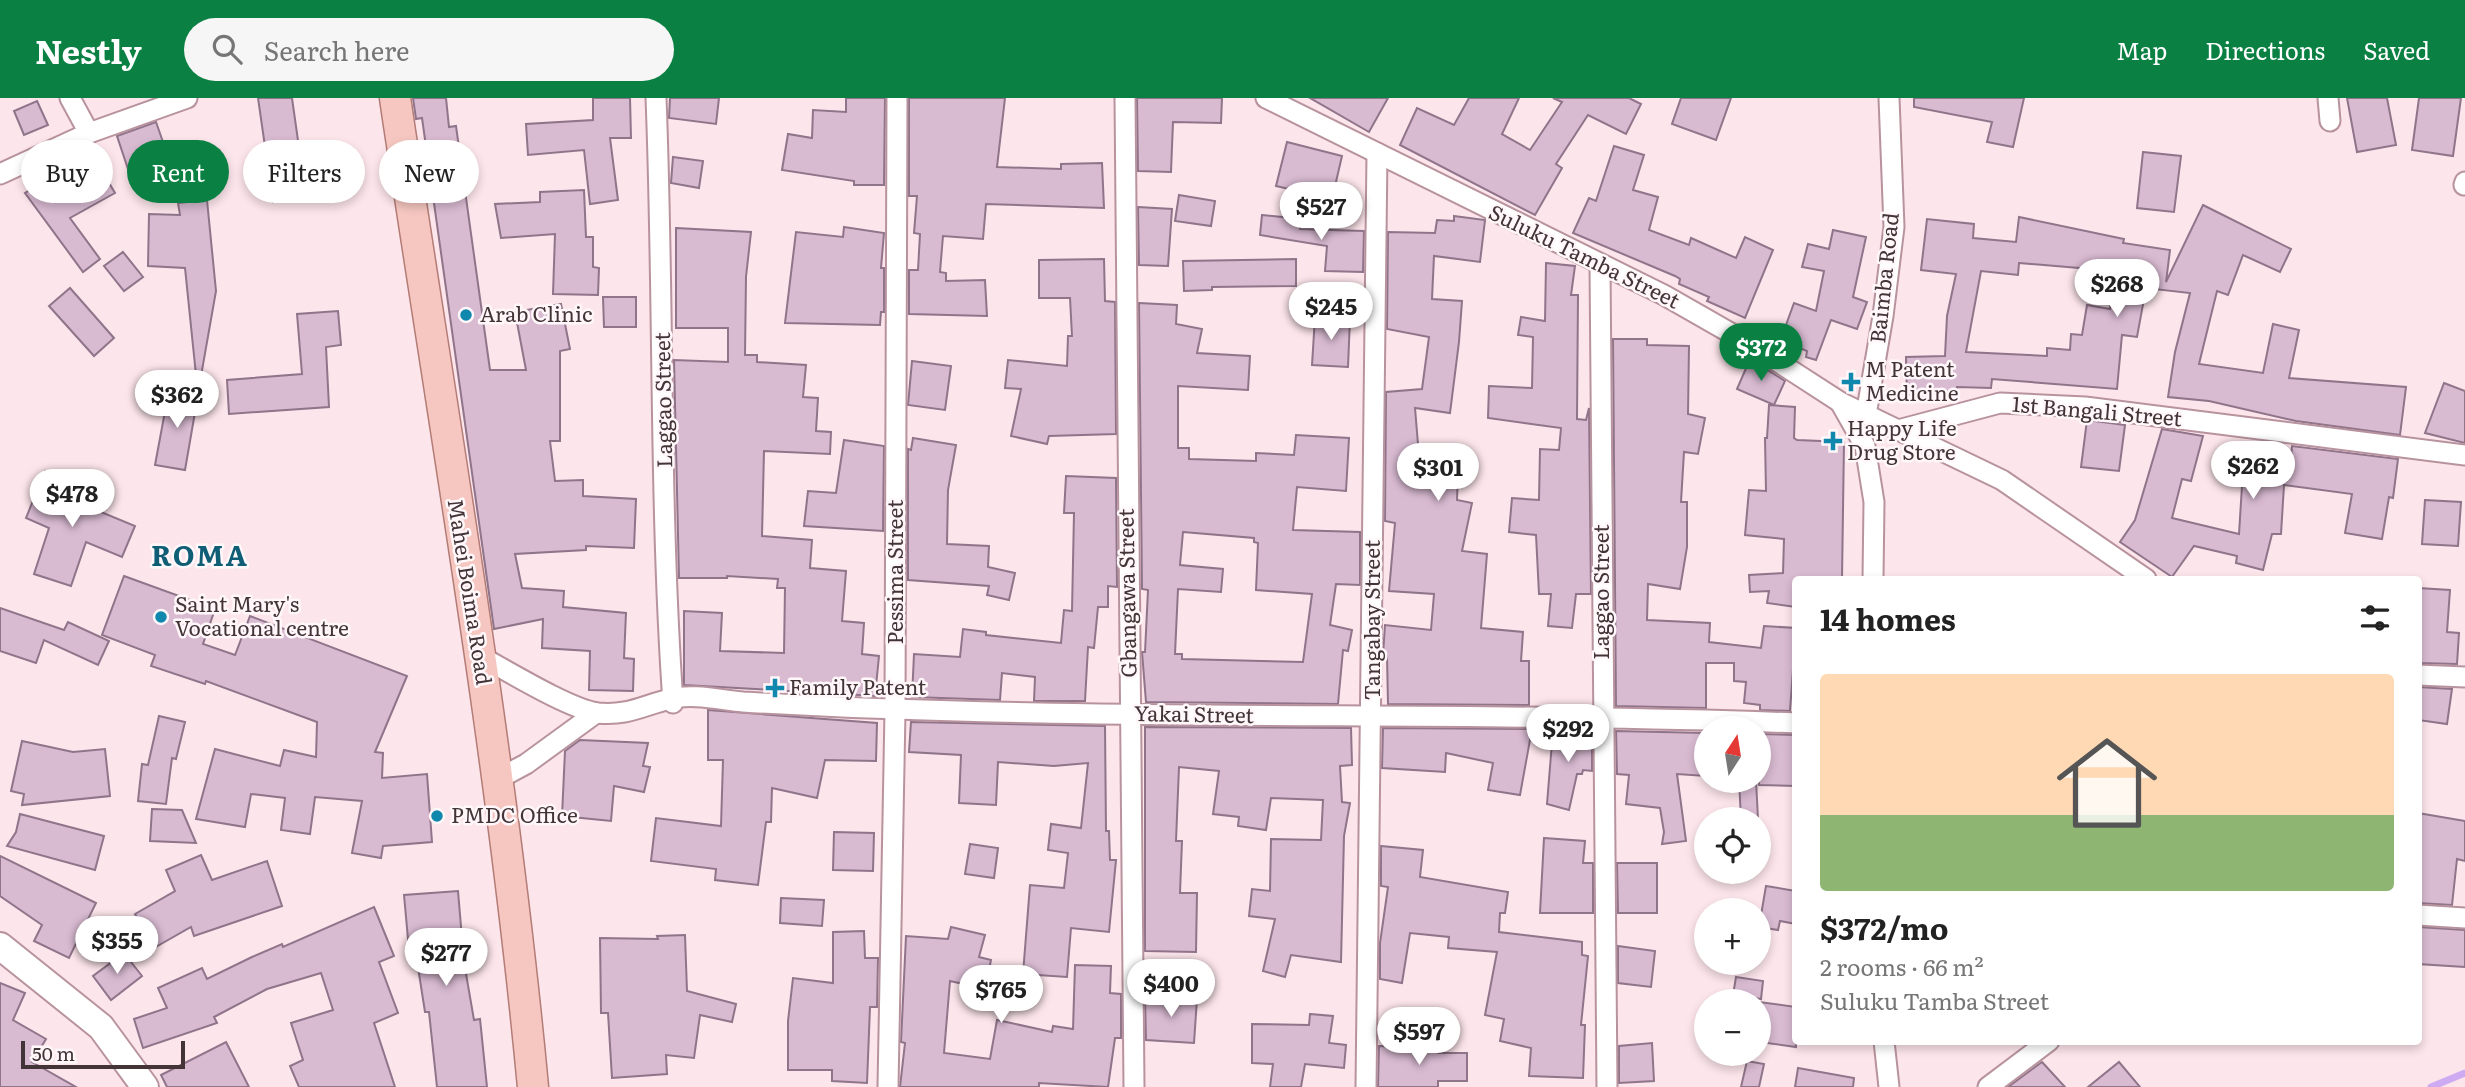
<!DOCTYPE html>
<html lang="en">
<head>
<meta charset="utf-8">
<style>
  body { margin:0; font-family:Literata,serif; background:#f6f6f6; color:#222; height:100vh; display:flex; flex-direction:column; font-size:26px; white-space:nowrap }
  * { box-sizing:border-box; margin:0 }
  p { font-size:23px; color:#767676 }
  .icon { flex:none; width:38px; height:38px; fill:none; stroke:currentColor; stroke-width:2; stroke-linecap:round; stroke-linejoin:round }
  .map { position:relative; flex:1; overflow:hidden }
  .side { position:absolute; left:1792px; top:478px; width:630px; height:469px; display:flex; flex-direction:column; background:#fff; border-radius:7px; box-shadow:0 4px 10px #0003 }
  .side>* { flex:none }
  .guide { position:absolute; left:21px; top:42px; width:665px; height:63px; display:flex; gap:14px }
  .needle { width:46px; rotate:12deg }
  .tools { position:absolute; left:1694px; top:618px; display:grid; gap:14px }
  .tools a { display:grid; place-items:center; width:77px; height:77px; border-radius:50%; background:#fff; box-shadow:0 4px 10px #0003; font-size:35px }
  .scale { position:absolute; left:21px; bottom:18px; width:164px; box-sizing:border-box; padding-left:7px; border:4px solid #433438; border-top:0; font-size:19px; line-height:24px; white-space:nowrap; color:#433438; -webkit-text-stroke:5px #fff7f9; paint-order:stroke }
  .price { position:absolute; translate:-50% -60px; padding:0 16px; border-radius:24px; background:#fff; color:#222; font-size:23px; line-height:46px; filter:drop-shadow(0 2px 4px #0008) }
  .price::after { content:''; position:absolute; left:50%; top:42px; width:21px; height:16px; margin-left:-10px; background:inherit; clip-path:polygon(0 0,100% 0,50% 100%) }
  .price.active { background:#0b8043; color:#fff }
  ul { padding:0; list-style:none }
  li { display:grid; align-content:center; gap:14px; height:371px; padding:0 28px }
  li+li { border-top:2px solid #e0e0e0 }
  li span { display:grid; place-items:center; height:217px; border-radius:7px; color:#555 }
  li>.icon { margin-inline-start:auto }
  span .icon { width:126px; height:126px; fill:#fffc; stroke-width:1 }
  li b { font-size:30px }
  h2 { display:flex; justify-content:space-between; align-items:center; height:84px; padding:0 28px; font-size:30px }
  .tag { padding:0 24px; border-radius:32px; background:#fff; box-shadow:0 4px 10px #0003; font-size:24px; line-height:63px }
  .tag.active { background:#0b8043; color:#fff }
  header { display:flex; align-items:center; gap:42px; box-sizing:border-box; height:98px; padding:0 35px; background:#0b8043; color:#fff }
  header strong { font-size:33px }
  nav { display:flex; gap:38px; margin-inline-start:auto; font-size:24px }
  .search { width:490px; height:63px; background:#f6f6f6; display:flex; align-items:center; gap:18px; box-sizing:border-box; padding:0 24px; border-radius:38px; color:#767676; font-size:26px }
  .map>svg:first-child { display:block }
</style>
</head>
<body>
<header>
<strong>Nestly</strong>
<div class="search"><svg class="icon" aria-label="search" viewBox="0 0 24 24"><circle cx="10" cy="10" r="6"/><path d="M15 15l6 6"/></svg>Search here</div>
<nav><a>Map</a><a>Directions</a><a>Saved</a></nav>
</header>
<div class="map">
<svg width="2465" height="989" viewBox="0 0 2465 989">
  <rect width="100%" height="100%" fill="#fce5eb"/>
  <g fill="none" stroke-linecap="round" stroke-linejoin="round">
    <path stroke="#ceaaf3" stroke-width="7" d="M2431,989l34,-14"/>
  </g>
  <g fill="#d8bad1" stroke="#8f748a" stroke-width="2" fill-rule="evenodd">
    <path d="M258,0h34l14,99 -33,5z"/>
    <path d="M413,0h33l3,29 7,-1 34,244h36l-11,-58 46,-8 9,45 -10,2v90h-10l5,40 28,-1v16l53,3 -2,49 -48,-2v4l-71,4 7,34 42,3 -1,16 63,6 -2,45 10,1 -1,32 -44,-1 1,-39 -48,-3 1,-29 -49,10 -72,-511 -6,1z"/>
    <path d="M593,0h37l1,40h-21l8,62 -28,4 -6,-54 -56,5 -2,-31 67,-4z"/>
    <path d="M670,0h49l-3,26 -47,-6z"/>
    <path d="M846,0h39l-1,87h-30v-4l-72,-11 6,-36 24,4 1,-28 33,2z"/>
    <path d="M909,0h96l-8,69 64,2v-5l41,-1 2,45 -118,-4 -3,35 -40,-3 -3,36 6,1v8l39,-1 2,36 -78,-2v-44h9l2,-36 -6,-1 3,-37h-8z"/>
    <path d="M1137,0h85l-1,25 -48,-1 -2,50 -33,-1z"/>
    <path d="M1310,0h78l-19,34z"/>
    <path d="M1469,0h50l-17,36 28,16 32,-48 -9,-4h76l12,6 -15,30 -38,-19 -32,49 6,4 -27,47 -135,-70 17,-37 37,17z"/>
    <path d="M1681,0h50l-15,42 -44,-16z"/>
    <path d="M1914,0h110l-11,49 -26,-5 5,-20 -78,-15z"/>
    <path d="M2347,0h40l9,47 -39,7z"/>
    <path d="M2419,0h42l-8,58 -41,-6z"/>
    <path d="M37,3l11,24 -24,10 -10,-24z"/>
    <path d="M156,24l13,37 -40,13 -12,-36z"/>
    <path d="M1287,44l55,14 -10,43 -56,-13z"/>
    <path d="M1614,48l30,9 -11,35 25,7 -9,33 40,15 2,-7 45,20 9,-21 28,13 -28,68 -38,-17 2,-4 -30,-13 1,-5 -5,-3 -102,-43 16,-35 7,3z"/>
    <path d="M90,53l25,42 -45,25 30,41 -17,13 -58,-79z"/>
    <path d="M2143,54l38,4 -7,56 -37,-4z"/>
    <path d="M673,59l30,4 -4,27 -28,-5z"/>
    <path d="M584,92l2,47h7v30l6,1 -1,27 -45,-1 2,-60 -54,4 -6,-34 45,-2v-10z"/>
    <path d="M1179,97l36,6 -4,25 -36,-5z"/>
    <path d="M207,102l9,91 -15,85 -5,-1 -11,-107 -37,-2 1,-52 31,1 -2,-12z"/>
    <path d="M2203,107l88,44 -11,23 -37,-17 -15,40 -11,-4 -18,73 64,9 10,-49 26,6 -10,48 117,9 -6,48 -104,-14 -87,-20 -41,-4 7,-45 15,-59 -44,-5 -9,49 -15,-2 -5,54 -125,-10 -1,9 -34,-1v7l-50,1 -1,-38 39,-1 2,-40 9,-42 -35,-4 6,-51 47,5 -1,14 43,4 3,-25 105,22 -1,4 47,7 -4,32zM2019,165l95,8 -4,38 -23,-4 -5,30 -11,-1 -1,16 -23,-2v8l-81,-4 15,-81 37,4z"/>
    <path d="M1138,109l34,2 -4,57 -29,-1z"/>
    <path d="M1262,117l39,4 -1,10 64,2 -1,41 -38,-1 2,-25 -67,-11z"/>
    <path d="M1454,118l31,4 -5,42 -46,-6 -2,43 30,2 -3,41 -9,71 -35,-5 3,36 41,2 -2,54 15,3 -10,48 25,3 -6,74 42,4 -2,29h8v44l-141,-1 -1,-48 -4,-1 2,-30 46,5 3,-36 -45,-3 6,-68 -10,-2 1,-129 36,-3 7,-52 -42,-8 1,-97 47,1 2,-13 17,1z"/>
    <path d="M844,129l40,6 -3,35h3v44h-3l-1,13 -95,-2 11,-91 47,5z"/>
    <path d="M676,130l75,4 -5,45 -1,78h12v7l49,3 -3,32 15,1 -2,33 15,1 -1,22 -66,-3 -2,85 50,4 -2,28 36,3 -4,50 22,2 -2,31 17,2 -4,40 -191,-11v-74l38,2 -2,38 64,2 1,-65h-8l1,-9 -51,-3v2h-48l-5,-218 54,2v-34h-52z"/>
    <path d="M1833,132l33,7 -13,60 14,5 -10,27 -26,-9 -15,40 -10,-3 1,-6 -7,-3 -5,10 -17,-11 16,-44 22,8 8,-40 -22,-4 6,-23 21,5z"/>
    <path d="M123,154l20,25 -19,14 -20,-25z"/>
    <path d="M1104,161l1,42 10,1 1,132 -67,2 -2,8 -36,-8 10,-47 -16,-1 3,-28 59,6 1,-30h4l-2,-38h-31v-38z"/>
    <path d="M1296,161v27l-84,1v3l-28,1 -1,-30z"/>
    <path d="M1546,165l29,3 -4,29h7l-1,124 9,1 3,-12 2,186h-15l-4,34 -24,-2 3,-32h-12l-3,-59 -27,-3 3,-34 27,2 1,-51 19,1 2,-22 -73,-10 1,-32 43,2 1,-51 -15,-2 3,-18 24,4z"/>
    <path d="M70,190l44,50 -20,18 -45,-50z"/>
    <path d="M603,199h33v30h-32z"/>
    <path d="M1139,205l38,2 -1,19 26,5 -5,24 53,3 -2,34 -70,-4v62h11v11l67,2v-8l38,2 2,-20 53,3 -3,53 -49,-4 -4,43 67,2v53l-24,-1 -6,41 22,5 -4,21 -5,-1 -5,54 -192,-2 -4,-50h3l3,-62 -6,-1zM1183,434l71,6v4l4,1 -2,47 56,4 -9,68 -121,-3v-5h-7l3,-65 43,3 2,-23 -43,-4z"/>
    <path d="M338,213l3,34 -15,2 3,60 -100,7 -2,-34 75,-6 -5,-60z"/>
    <path d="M1315,219l35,2 -2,48 -36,-2z"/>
    <path d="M1613,241h34v6l42,1 -1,68 17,4 -7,36 -14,-2 -3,50h6v45l-7,42 -32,-5 -1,36 63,3 -1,19 52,6 3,-22 32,2 -6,83 -30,-1v-5l-16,-2 2,-21 -12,-1v-18h-28v45l-90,-2z"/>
    <path d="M1750,261l35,22 -11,24 -37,-16z"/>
    <path d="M912,263l39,5 -6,44 -37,-5z"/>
    <path d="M2444,285l21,8v52l-40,-10z"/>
    <path d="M169,292l29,5 -13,75 -30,-5z"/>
    <path d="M1769,307l26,2 -1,31 3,2 47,2 -2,137h-46v28l-29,-4 2,-12 -19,1 -1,-17 34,-2 1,-34 -39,-4 4,-45 17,1 -1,-53h2z"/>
    <path d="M2087,322l38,5 -6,46 -38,-4z"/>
    <path d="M2162,331l41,7 -12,45 -9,-2 -10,39 67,16 3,-48h8l2,-31 39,3 1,-12 106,13 -5,39 -4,-1 -7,42 -37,-6 7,-39 -68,-9 -3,49h-9l-9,36 -27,-7 1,-7 -43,-10 -22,31 -52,-35 15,-22z"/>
    <path d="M913,340l43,7 -8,45 -1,54 42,2 -1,21 27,6 -6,27 -22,-5 2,-9 -81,-6v-131l3,1z"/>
    <path d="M844,342l40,6 -1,85 -79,-5 4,-35 28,2z"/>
    <path d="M45,373l33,14 -6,15 63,26 -13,31 -36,-15 -15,44 -37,-12 15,-46 -23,-10z"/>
    <path d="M1066,378l50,2 1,109 -9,-1v21h-10l-4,41 -6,-1 -3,54h-51l1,-24 -33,-4 -2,27 -88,-3 2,-43 46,3 3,-28 23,3v3l75,8 3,-33 8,1 2,-98h-10z"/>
    <path d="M2425,402l36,2 -3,44 -36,-2z"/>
    <path d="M124,478l91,33 -12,35 32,11 15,-39 157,60 -32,76 8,1 -1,25 45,-4 5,68 -49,4 -2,12 -29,-5 10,-52 -47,-4 -5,37 -29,-4 4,-32 -34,-4 -6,33 -49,-8 19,-70 65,17 4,-16 32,7 1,-35 -111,-41 -1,3 -54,-18 4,-11 -53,-20z"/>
    <path d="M2418,490l32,2 -3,42 12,1 -2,31 -39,-1z"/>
    <path d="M0,510l64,22 4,-8 41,19 -11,24 -54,-25 -8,23 -36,-12z"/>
    <path d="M2418,589l34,2 -5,35 -29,-4z"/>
    <path d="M708,612l169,13 -1,38 -51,-1 -8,38 -45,-10 -1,34h-5l-8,63 -43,-5 1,-11 -65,-8 5,-43 65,8 2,-66h-15z"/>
    <path d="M159,618l26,6 -9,37 -4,-1 -6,46 -28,-3 4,-37 6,1z"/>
    <path d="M911,624l194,4 1,105h3l1,29h6l-7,72 -38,-4 -4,49 -44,-3 7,-89 34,3 4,-35 -20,-3 3,-26 30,4 7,-65 -34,3 -56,-4 -2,43 -37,-2 2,-48 -52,-3z"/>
    <path d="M1145,629l206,1 1,37 -12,1 2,36 8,1 -6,33 -3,126 -50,-7 -6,22 -22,-6 12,-52 -26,-3 3,-27 18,2 1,-52 50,1 2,-40 -52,-2 -5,32 -28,-4 1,-9 -26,-3 6,-43 -40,-4 -3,74h6l-2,52h17l-1,59 -51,-1z"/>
    <path d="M1383,630l149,1 -12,66 -32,-5 5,-27 -47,-10 -1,19 -63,-4z"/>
    <path d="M1553,632l39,1v40l-9,-1 -1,4h-5l-8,36 -22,-6z"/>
    <path d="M1616,633l90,2v43l-29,-2 9,67 -24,3 2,-12 -4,-24 -34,-4 3,-29 -12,-1z"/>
    <path d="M1759,636l37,1v51l-37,-1z"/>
    <path d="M580,642l68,3 -5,23 7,1 -6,25 -30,-6 -3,35 -49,-5 3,-65z"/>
    <path d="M22,643l51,11 32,-3 5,47 -88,9 2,-11 -13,-3z"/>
    <path d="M1739,682h17l2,39h-17z"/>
    <path d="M152,711l30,1 14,33 -46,-2z"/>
    <path d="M2418,715l47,8v40l-8,-2 -5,46 -34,-2z"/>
    <path d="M20,716l84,22 -9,34 -88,-24 9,-14z"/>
    <path d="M834,734l40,1 -1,38 -40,-1z"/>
    <path d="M1544,740l41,3 -2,22h10v50h-53z"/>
    <path d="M970,746l28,4 -4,30 -29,-4z"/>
    <path d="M1381,748l42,4 -3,27 88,15 -3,21h-5l-1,19 83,10v13l6,1 -7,69h4l-2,53 -54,-2 2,-28 -31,-7 4,-22 -19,-4 12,-63 -49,-4 1,-11 -39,-4 -8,50 -22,-4v-36l8,-56 -7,-1z"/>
    <path d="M201,757l11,25 55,-19 15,45 -88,30 -3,-9 -37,21 -19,-34 40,-23 -9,-21z"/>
    <path d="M0,758l96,47 -27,55 -35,-17 8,-16 -42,-29z"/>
    <path d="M1617,765h40v50h-39z"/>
    <path d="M1766,788l30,5v33l-16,-3 -2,9 -19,-3z"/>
    <path d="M458,793l6,71 10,58 6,-1 7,68h-50l-8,-75h-4l-10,-64 -6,2 -5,-55z"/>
    <path d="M781,800l43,2 -2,26 -42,-3z"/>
    <path d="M374,809l20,49 -15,6 19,51 -24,10 21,64h-96l-9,-21 13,-6 -12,-37 42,-13 -12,-37 -54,16 -53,28 3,6 -74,25 -9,-29 33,-11 -9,-20 44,-20 5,11 45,-22 30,-13 1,3z"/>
    <path d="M951,829l34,8 -6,22 12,3 -6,29 -35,-8 -6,72 46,6 7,-39 55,12 1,-6 20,3 2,-64 36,1 -1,27 11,1v44h-6l-7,49 -69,-4v4h-139l5,-44 -4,-1 5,-106 42,3z"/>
    <path d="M2418,829l47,3v37l-47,-3z"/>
    <path d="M864,833l1,27h13l-1,49h-7l-3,76 -35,-2v-11h-44v-49l5,-43 40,5v-51z"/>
    <path d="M685,837l2,56 49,13 -4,18 -32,-7 -6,43 -28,-3 1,19 -55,4 -4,-65h-7l-1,-75 58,1 -1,-3z"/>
    <path d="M1618,848l37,5 -4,36 -33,-4z"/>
    <path d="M124,855l18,23 -31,24 -18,-24z"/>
    <path d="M1736,879l27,4 -2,18 -28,-4z"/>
    <path d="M0,885l25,10 -12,27 33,19 -14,23 44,25h-76z"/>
    <path d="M1145,898l52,3 -3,44 -48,-3z"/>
    <path d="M1759,904l37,5v40l-37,-5z"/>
    <path d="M1310,916l23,2 -4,27 17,2 -2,23 -39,-4 -4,23h-31l3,-23 -21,-1v-39l57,1z"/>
    <path d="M226,944l23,45h-82l-6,-12z"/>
    <path d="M1652,945l2,38 -35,2v-37z"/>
    <path d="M1379,948l60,1 -1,6h29v28h-29v6h-60z"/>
    <path d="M1747,963l17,3 -5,23h-18z"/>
    <path d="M2042,964l23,25h-57z"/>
    <path d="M2119,964l21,25h-52z"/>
    <path d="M1798,970l56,10 -1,9h-58z"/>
  </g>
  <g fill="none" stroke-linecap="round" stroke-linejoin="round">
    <defs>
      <g id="street">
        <path d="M70,0l19,35"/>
        <path d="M656,0c8,201 3,404 17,605"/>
        <path d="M1125,0l9,989"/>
        <path d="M1266,0l398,197 91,52 85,55 162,78 144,99"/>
        <path d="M2328,0l2,23"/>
        <path d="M0,76l89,-41 98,-35"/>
        <path d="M2464,87l1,-3"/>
        <path d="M1600,168l7,821"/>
        <path d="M1840,304l25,44 9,56 -1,77"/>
        <path d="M1866,317l17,-99 11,-89 -5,-129"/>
        <path d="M1898,332l102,-27 85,4 380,48"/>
        <path d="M478,557c28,15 91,54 120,58 30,3 46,-8 72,-14 21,-6 51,1 73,3 351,21 702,8 1053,21"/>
        <path d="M2418,577l47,2"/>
        <path d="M498,681l28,-15 70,-51"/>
        <path d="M2418,817l47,3"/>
        <path d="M1884,943l5,46"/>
        <path d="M888,989l7,-376 2,-613"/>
        <path d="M1366,989l11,-934"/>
        <path d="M1988,989l61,-46"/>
      </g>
      <path id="secondary" d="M0,848l101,81 44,60"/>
      <path id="primary" d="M395,0c49,329 107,658 138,989"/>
    </defs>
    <use href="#street" stroke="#b8939d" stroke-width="23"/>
    <use href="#secondary" stroke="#b8939d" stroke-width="30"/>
    <use href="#primary" stroke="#b37c76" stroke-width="33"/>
    <use href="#street" stroke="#fff" stroke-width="19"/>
    <use href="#secondary" stroke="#fff" stroke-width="26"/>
    <use href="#primary" stroke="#f6c7c1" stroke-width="30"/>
  </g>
  <g fill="#1087ac" stroke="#fff7f9" stroke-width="2.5">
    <circle cx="466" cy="217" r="7"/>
    <path d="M1847.5 273.5h7v7h7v7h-7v7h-7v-7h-7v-7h7z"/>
    <path d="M1829.5 332.5h7v7h7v7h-7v7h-7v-7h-7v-7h7z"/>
    <circle cx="161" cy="519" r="7"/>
    <path d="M771.5 579.5h7v7h7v7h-7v7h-7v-7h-7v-7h7z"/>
    <circle cx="437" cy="718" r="7"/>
  </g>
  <g text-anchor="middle" stroke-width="5" stroke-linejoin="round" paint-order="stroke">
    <g font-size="21" fill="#433438" stroke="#fff7f9">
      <text transform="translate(1584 159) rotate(26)" y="7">Suluku Tamba Street</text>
      <text transform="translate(1885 180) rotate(-84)" y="7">Baimba Road</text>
      <text transform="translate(664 302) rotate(-91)" y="7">Laggao Street</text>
      <text transform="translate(2097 314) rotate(5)" y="7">1st Bangali Street</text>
      <text transform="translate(896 474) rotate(-90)" y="7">Pessima Street</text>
      <text transform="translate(469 494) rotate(81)" y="7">Mahei Boima Road</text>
      <text transform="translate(1602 494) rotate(-90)" y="7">Laggao Street</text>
      <text transform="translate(1128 495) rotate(-91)" y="7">Gbangawa Street</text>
      <text transform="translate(1373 522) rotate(-90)" y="7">Tangabay Street</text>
      <text transform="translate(1194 617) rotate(1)" y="7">Yakai Street</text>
    </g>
    <g font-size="21" fill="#433438" stroke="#fff7f9" text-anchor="start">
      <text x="480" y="224">Arab Clinic</text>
      <text x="1865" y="279">M Patent<tspan x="1865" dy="24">Medicine</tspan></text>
      <text x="1847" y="338">Happy Life<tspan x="1847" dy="24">Drug Store</tspan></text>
      <text x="175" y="514">Saint Mary's<tspan x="175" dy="24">Vocational centre</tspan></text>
      <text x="789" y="597">Family Patent</text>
      <text x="451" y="725">PMDC Office</text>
    </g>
    <g font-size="28" font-weight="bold" letter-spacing="2" fill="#105d76" stroke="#fff7f9">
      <text x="200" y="468">ROMA</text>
    </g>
  </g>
</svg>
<div class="tools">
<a><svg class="needle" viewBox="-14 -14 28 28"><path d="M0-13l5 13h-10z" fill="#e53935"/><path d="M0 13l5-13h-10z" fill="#767676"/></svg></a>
<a><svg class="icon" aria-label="locate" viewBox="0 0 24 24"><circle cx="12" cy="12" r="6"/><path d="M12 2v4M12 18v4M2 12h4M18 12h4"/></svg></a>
<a>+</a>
<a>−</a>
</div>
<div class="scale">50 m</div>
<b class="price" style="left:1321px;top:144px">$527</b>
<b class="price" style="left:2117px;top:221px">$268</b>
<b class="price" style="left:1331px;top:244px">$245</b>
<b class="price active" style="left:1761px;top:285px">$372</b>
<b class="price" style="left:177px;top:332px">$362</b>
<b class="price" style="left:2253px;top:403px">$262</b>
<b class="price" style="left:1438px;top:405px">$301</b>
<b class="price" style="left:72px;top:431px">$478</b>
<b class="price" style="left:1568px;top:666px">$292</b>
<b class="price" style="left:117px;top:878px">$355</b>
<b class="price" style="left:446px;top:890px">$277</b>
<b class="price" style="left:1171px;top:921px">$400</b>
<b class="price" style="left:1001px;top:927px">$765</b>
<b class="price" style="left:1419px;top:969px">$597</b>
<div class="guide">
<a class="tag">Buy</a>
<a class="tag active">Rent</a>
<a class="tag">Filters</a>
<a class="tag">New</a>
</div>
<section class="side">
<h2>14 homes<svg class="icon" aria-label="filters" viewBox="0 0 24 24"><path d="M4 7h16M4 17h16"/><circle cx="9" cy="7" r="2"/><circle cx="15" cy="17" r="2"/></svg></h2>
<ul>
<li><span style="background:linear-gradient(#ffd9b3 65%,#8fb573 0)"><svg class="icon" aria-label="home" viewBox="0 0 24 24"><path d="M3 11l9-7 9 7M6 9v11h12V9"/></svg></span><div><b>$372/mo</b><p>2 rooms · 66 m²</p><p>Suluku Tamba Street</p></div></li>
</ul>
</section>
</div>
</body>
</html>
